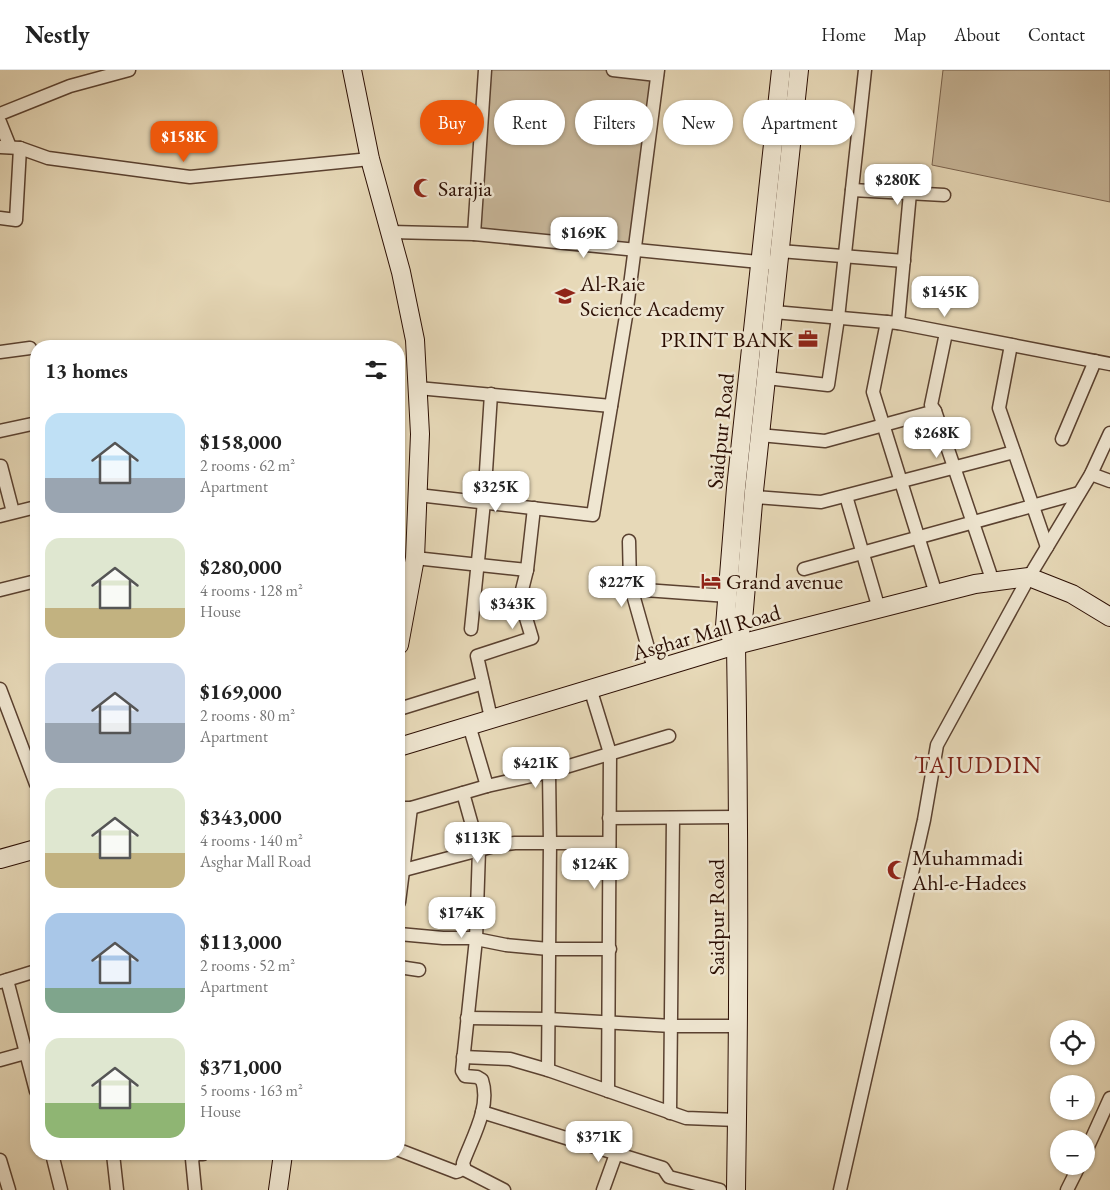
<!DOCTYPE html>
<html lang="en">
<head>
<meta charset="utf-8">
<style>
  body { margin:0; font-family:"EB Garamond",serif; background:#f2f2f2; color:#222; height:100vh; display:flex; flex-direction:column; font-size:19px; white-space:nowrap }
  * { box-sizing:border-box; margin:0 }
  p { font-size:16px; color:#767676 }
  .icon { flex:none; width:28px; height:28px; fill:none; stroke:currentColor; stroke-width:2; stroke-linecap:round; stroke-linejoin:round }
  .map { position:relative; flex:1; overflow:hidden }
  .side { position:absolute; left:30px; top:270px; width:375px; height:820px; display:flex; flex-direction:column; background:#fff; border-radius:20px; box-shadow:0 1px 4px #0004 }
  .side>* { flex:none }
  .top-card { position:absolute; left:420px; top:30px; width:475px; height:45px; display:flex; gap:10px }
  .fabs { position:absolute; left:1050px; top:950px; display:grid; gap:10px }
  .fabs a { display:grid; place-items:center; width:45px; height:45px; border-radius:50%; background:#fff; box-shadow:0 1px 4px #0004; font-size:25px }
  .price { position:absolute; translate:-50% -42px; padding:0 11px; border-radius:10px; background:#fff; color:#222; font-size:16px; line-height:32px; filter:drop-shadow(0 1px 2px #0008) }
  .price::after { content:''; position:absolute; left:50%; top:30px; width:15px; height:11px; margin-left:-8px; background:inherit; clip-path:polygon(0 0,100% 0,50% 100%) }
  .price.on { background:#ea580c; color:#fff }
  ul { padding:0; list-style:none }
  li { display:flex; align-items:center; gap:15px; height:125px; padding:0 15px }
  li span { display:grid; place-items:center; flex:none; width:140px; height:100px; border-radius:15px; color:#555 }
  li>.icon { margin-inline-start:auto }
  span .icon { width:60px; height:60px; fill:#fffc; stroke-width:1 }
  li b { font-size:21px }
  h2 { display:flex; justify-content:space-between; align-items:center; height:60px; padding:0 15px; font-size:21px }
  .chip { padding:0 18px; border-radius:22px; background:#fff; box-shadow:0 1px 4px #0004; font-size:18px; line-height:45px }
  .chip.on { background:#ea580c; color:#fff }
  header { display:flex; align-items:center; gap:30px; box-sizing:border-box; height:70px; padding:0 25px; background:#fff; border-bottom:1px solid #e0e0e0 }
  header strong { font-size:24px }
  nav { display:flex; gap:28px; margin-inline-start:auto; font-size:18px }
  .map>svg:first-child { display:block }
</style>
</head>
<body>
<header>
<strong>Nestly</strong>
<nav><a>Home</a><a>Map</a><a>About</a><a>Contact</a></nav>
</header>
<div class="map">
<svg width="1110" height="1120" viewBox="0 0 1110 1120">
  <rect width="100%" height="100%" fill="#e7d9b8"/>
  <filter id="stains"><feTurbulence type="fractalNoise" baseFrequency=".004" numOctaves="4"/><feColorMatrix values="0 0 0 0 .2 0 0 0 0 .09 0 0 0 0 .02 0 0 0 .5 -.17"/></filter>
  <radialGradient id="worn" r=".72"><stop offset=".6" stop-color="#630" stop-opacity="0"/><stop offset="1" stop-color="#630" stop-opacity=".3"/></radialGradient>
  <g fill="#c7b699" stroke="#79624e">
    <path d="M485,0h128l44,5 -22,176 -161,-17z"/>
    <path d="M943,0h167v132l-178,-37z"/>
  </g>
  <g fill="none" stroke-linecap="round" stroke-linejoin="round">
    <defs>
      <g id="street">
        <path d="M613,0l44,5"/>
        <path d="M0,44l70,-28 59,-16"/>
        <path d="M0,52l10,25"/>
        <path d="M0,77l20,1 28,10 142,19 180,-18"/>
        <path d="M852,120l92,5"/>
        <path d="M0,148l16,2 4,-72"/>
        <path d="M391,162l83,2 305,30"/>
        <path d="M474,164l11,-164"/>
        <path d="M780,181l124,10"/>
        <path d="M774,242l124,11 212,41"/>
        <path d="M887,252l-14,70 63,202"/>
        <path d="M898,253l12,-130"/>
        <path d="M946,263l-15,72 4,6 58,171"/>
        <path d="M1011,275l-12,63 48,139"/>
        <path d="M0,282l30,-4"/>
        <path d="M767,308l61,7 10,-67 27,-248"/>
        <path d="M418,318l193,18"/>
        <path d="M0,361l32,-7"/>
        <path d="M760,365l65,6 110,-30"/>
        <path d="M1062,369l33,-78"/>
        <path d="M1,396l12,46"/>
        <path d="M1091,404l19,7"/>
        <path d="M418,425l175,20 33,-199 32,-246"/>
        <path d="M846,426l33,113"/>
        <path d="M754,427l67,5 193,-50"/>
        <path d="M0,446l36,-9"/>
        <path d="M629,471l1,43 24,85"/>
        <path d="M415,488l112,12"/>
        <path d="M804,499l275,-76"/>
        <path d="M631,519l97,7"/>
        <path d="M0,520l36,-9"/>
        <path d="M471,559l13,-127 7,-108"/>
        <path d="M590,618l20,65 -2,338"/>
        <path d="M0,619l36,95"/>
        <path d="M399,639l84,-26"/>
        <path d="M491,648l-14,-62 55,-18 -12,-40 7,-28 7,-62"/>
        <path d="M469,655l18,61"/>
        <path d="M463,723l16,57 -3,89 -14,132 3,5 12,1 5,3c9,27 -10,58 -19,83l2,7 39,20"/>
        <path d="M399,738h12l76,-22 62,-14 120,-36"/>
        <path d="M609,748l129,-1"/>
        <path d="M404,800l94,-25 17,-2h94"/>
        <path d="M399,832l12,-94"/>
        <path d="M399,864l44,4h28l35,7 43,4h61"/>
        <path d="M399,897l20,3"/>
        <path d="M7,910l29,111"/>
        <path d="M0,912l36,-11"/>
        <path d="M467,948l81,1 124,7h66"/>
        <path d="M463,987l47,2 38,11 138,48 51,2"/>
        <path d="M0,990l36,-10"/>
        <path d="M548,1000l2,-227 -1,-71"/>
        <path d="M482,1042l181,56 6,9 51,13"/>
        <path d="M670,1043l3,-295"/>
        <path d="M399,1080l57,22 3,-1 4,-4"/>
        <path d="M1086,1081l24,-53"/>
        <path d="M52,1084l9,36"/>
        <path d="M113,1084l4,36"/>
        <path d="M0,1090l9,30"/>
        <path d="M195,1120l-3,-31 4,-5h7"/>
        <path d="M603,1120l13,-36"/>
        <path d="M840,1120l84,-370 13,-75 92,-168 62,-103 19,-41"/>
        <path d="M1067,1120l12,-24"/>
      </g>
      <g id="secondary">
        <path d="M352,0l18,89 31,113 14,68 5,94 -5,124 -16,87"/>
        <path d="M736,575l-11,-19 11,-138 45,-418"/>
        <path d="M399,677l337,-102 239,-61 54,-7 43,17 38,23"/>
        <path d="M0,789l36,-10"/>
        <path d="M278,1120l5,-36"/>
        <path d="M736,1120c3,-182 3,-363 0,-545l7,-24 11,-130 45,-421"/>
      </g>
    </defs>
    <use href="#street" stroke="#5a4130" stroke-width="15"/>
    <use href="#secondary" stroke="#2b0e03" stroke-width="20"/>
    <use href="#street" stroke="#efe6d1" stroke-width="12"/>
    <use href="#secondary" stroke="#efe6d1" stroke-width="18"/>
  </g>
  <defs>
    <symbol id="mosque-bare" viewBox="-9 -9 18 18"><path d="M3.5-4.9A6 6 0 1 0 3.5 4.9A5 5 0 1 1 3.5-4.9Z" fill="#8f2418" stroke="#efe6d1" stroke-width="2.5" paint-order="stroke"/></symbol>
    <symbol id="school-bare" viewBox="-9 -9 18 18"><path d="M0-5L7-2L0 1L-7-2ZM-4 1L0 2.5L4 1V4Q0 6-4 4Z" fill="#8f2418" stroke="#efe6d1" stroke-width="2.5" paint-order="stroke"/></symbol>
    <symbol id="office-bare" viewBox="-9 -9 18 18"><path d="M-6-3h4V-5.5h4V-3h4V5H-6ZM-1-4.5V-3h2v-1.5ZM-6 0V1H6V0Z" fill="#8f2418" stroke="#efe6d1" stroke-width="2.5" paint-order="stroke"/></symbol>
    <symbol id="hotel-bare" viewBox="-9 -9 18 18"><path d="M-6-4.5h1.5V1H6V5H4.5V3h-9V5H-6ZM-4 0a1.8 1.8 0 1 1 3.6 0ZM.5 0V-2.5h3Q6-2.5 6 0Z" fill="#8f2418" stroke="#efe6d1" stroke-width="2.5" paint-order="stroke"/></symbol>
  </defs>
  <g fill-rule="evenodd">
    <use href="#mosque-bare" x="409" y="104" width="28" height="28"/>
    <use href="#school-bare" x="551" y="212" width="28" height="28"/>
    <use href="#office-bare" x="794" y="255" width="28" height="28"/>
    <use href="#hotel-bare" x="697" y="497" width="28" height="28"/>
    <use href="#mosque-bare" x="883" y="786" width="28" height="28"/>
  </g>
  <g text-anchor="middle" stroke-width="5" stroke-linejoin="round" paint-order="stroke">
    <g font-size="22" fill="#2b0e03" stroke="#efe6d1" text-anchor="start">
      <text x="438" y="126">Sarajia</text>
      <text x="580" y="221">Al-Raie<tspan x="580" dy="25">Science Academy</tspan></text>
      <text x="793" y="277" text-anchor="end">PRINT BANK</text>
      <text x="726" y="519">Grand avenue</text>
      <text x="912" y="795">Muhammadi<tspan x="912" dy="25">Ahl-e-Hadees</tspan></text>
    </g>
    <g font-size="22" fill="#2b0e03" stroke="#efe6d1">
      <text transform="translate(720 361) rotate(-84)" y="8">Saidpur Road</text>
      <text transform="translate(706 562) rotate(-16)" y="8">Asghar Mall Road</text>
      <text transform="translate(716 847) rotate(-90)" y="8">Saidpur Road</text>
    </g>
    <g font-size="24" letter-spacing="1" fill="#7a1f14" stroke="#efe6d1">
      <text x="978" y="703">TAJUDDIN</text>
    </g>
  </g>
  <rect width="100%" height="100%" filter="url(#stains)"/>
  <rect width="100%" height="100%" fill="url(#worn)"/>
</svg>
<div class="fabs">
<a><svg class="icon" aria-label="locate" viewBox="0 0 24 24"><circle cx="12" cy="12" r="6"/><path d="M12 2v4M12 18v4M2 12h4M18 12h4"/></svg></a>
<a>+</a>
<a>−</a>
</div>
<b class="price on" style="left:184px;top:93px">$158K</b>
<b class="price" style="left:898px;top:136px">$280K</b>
<b class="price" style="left:584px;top:189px">$169K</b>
<b class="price" style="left:945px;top:248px">$145K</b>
<b class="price" style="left:937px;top:389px">$268K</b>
<b class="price" style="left:496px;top:443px">$325K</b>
<b class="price" style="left:622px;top:538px">$227K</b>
<b class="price" style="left:513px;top:560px">$343K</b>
<b class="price" style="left:536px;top:719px">$421K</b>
<b class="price" style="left:478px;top:794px">$113K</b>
<b class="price" style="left:595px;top:820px">$124K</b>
<b class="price" style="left:462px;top:869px">$174K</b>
<b class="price" style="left:599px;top:1093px">$371K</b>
<div class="top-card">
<a class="chip on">Buy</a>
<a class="chip">Rent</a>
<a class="chip">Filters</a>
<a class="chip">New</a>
<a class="chip">Apartment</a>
</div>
<section class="side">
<h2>13 homes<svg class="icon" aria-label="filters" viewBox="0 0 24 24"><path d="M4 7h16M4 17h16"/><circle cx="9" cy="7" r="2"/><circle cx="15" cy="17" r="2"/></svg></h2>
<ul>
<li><span style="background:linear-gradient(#bfe0f5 65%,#9aa5b1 0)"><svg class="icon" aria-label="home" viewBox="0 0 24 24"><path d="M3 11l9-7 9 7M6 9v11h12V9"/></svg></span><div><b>$158,000</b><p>2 rooms · 62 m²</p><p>Apartment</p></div></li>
<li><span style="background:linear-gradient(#dfe7d0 70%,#c2b280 0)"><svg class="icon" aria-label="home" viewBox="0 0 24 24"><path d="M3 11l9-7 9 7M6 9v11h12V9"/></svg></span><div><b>$280,000</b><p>4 rooms · 128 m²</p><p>House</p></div></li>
<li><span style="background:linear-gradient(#c9d6e8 60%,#9aa5b1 0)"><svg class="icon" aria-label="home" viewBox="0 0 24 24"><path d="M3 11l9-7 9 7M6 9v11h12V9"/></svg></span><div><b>$169,000</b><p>2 rooms · 80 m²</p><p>Apartment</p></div></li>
<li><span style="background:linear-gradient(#dfe7d0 65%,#c2b280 0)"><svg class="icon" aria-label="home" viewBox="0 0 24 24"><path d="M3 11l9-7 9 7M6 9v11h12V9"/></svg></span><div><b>$343,000</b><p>4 rooms · 140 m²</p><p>Asghar Mall Road</p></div></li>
<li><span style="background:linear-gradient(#a9c7e8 75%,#7fa58c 0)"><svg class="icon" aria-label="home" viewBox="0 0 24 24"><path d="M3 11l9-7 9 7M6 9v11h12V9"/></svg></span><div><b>$113,000</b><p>2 rooms · 52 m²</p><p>Apartment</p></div></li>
<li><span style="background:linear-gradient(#dfe7d0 65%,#8fb573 0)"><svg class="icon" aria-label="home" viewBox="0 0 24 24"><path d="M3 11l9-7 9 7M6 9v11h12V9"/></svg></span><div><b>$371,000</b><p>5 rooms · 163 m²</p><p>House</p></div></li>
</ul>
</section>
</div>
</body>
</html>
